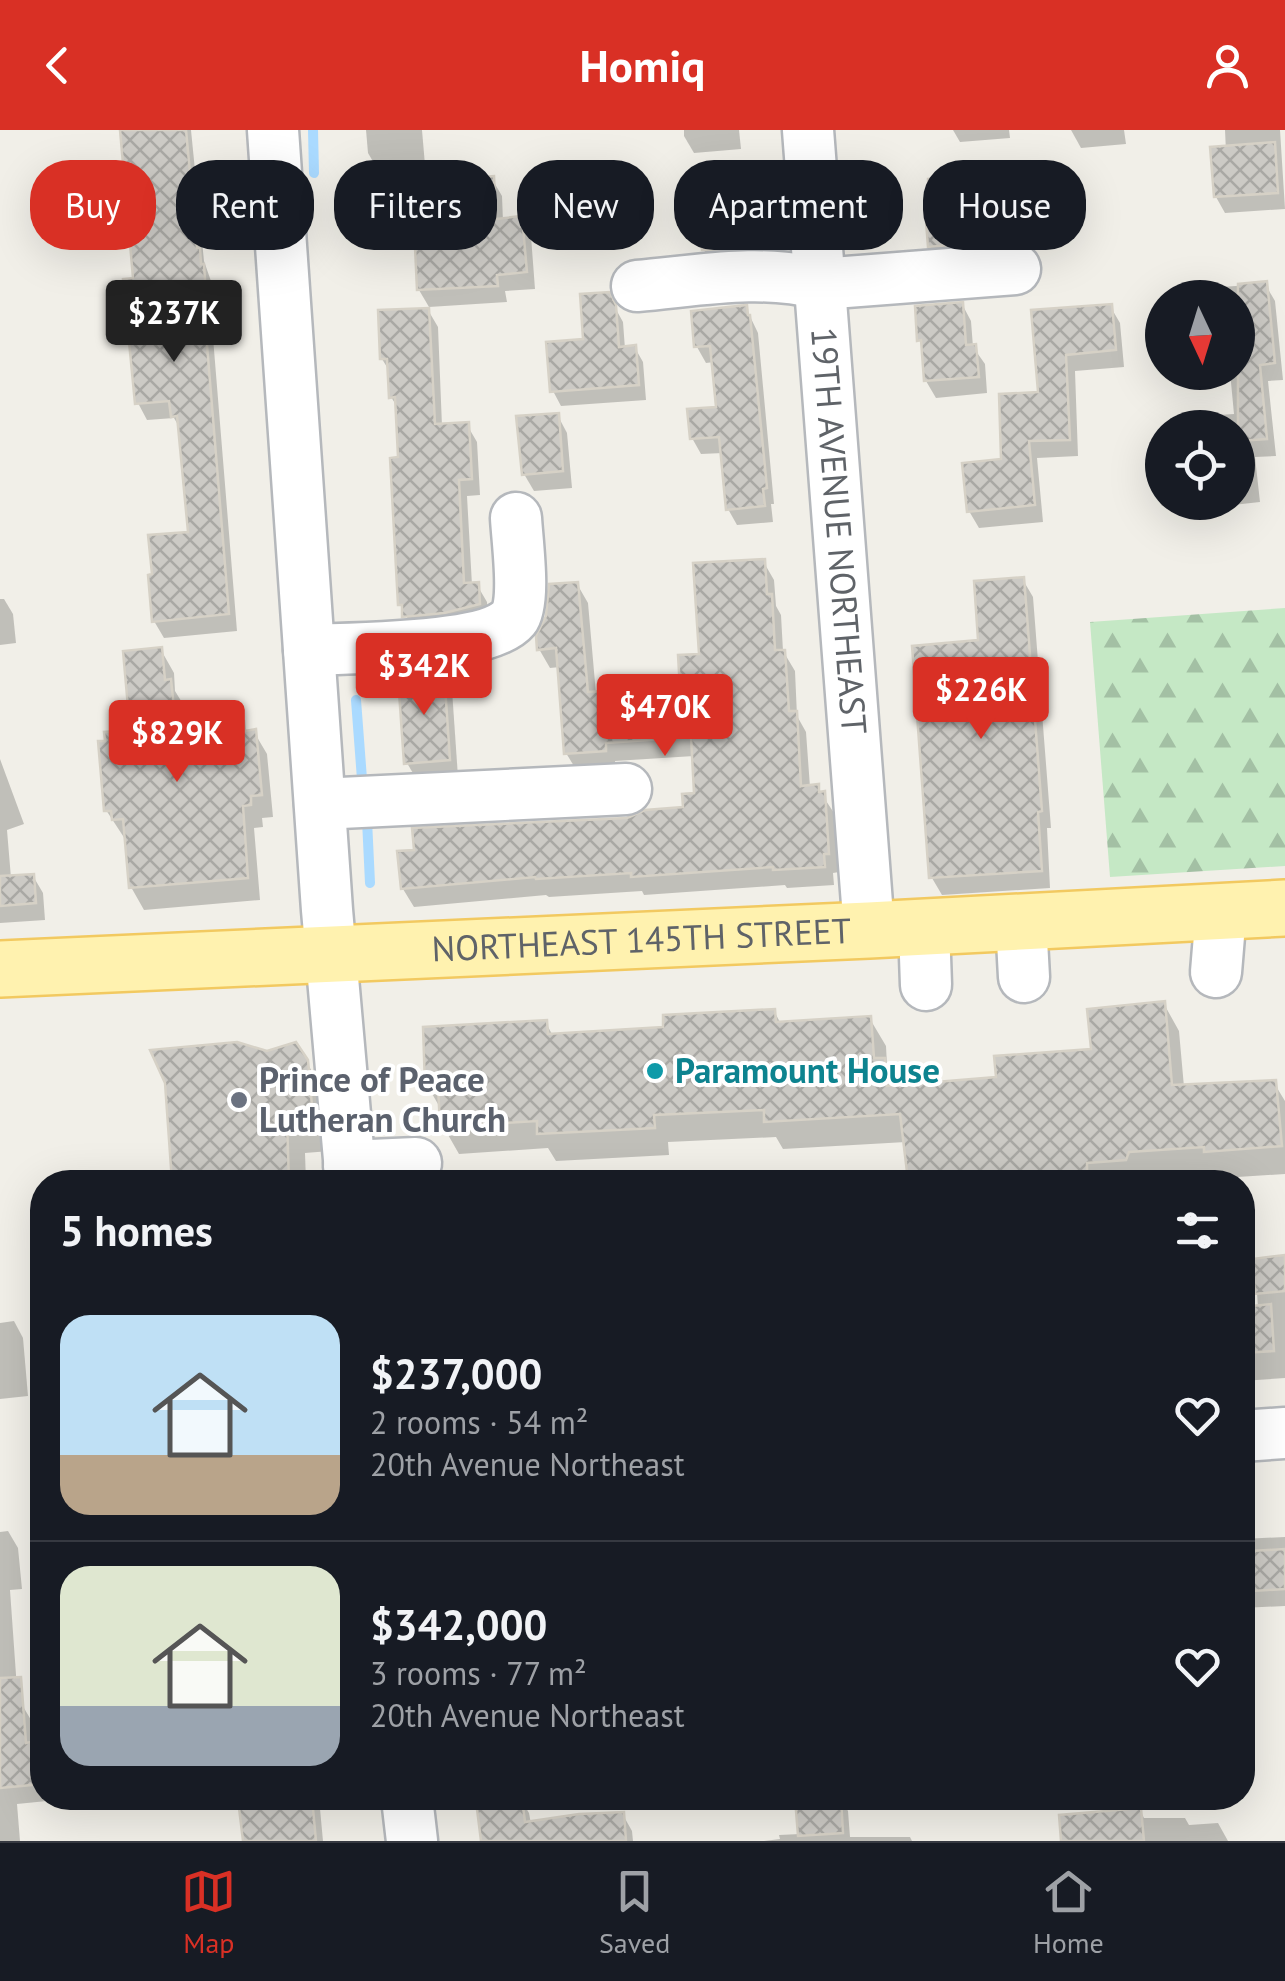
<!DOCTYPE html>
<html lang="en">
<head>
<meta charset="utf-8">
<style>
  body { margin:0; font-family:"PT Sans",sans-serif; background:#20242c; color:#f1f3f6; height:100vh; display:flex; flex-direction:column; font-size:38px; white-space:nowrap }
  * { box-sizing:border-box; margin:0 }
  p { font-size:32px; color:#9ea1a6 }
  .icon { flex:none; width:55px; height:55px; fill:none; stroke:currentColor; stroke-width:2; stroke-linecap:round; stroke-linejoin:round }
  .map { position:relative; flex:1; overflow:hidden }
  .panel { position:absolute; left:30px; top:1040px; width:1225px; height:640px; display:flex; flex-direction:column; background:#171b24; border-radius:40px; box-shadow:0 10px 40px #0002 }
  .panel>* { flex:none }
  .hud { position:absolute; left:30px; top:30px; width:1225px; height:90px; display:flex; gap:20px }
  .needle { width:65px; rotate:176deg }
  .controls { position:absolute; left:1145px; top:150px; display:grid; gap:20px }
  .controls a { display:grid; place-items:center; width:110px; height:110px; border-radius:50%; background:#171b24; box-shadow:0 10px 40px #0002; font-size:50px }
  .price { position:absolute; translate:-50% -85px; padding:0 22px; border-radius:10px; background:#d93025; color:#fff; font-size:32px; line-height:65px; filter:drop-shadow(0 2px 5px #0008) }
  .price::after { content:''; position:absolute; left:50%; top:60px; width:30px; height:22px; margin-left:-15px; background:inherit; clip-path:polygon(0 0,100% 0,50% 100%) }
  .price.current { background:#222; color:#fff }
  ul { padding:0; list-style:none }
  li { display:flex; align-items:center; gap:30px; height:250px; padding:0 30px }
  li+li { border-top:2px solid #363941 }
  li span { display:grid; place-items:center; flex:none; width:280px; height:200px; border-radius:30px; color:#555 }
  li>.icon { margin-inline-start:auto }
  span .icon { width:120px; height:120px; fill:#fffc; stroke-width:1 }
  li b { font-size:42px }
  h2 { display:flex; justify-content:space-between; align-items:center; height:120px; padding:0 30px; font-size:42px }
  .pill { padding:0 35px; border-radius:40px; background:#171b24; box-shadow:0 10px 40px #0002; font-size:35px; line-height:90px }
  .pill.current { background:#d93025; color:#fff }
  header { display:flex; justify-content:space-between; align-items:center; height:130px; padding:0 30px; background:#d93025; color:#fff; font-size:45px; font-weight:700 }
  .menu { display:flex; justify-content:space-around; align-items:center; height:140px; border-top:2px solid #363941; background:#171b24; font-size:28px; color:#9ea1a6 }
  .menu a { display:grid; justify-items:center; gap:5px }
  .menu .current { color:#d93025 }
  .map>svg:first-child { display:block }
</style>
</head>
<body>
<header><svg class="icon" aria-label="back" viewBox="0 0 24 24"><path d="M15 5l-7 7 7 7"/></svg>Homiq<svg class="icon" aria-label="person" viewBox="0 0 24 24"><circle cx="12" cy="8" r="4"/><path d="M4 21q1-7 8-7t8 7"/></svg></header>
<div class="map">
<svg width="1285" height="1711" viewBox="0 0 1285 1711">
  <defs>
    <pattern id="forest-firs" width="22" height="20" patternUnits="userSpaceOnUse" patternTransform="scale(2.5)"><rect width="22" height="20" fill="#c5e8c5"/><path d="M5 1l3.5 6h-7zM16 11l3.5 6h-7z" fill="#a3c0a4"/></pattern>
    <pattern id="building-cross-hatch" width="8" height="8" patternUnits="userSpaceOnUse" patternTransform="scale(2.5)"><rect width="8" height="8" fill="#cccac5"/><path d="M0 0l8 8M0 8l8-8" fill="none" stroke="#a9a8a4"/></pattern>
  </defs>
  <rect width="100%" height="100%" fill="#f1efe8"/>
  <path fill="url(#forest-firs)" d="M1285,478v258l-175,11 -20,-255z"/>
  <g fill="#0003">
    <path d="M123,0h68l13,131 8,23 2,29h-3l26,318 -73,7 -10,-17 37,-87 -10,-104 -7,-12 -27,2 -9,-17 -2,-123z"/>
    <path d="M366,0h56l3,35 -47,5 -10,-17z"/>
    <path d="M684,0h55l2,19 -47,4 -10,-17z"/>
    <path d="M953,0h56l1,8 -50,4z"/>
    <path d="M1071,0h53l2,14 -45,4z"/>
    <path d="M1225,0h55l5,79 -60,4 -9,-16 10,-45z"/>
    <path d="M492,49l10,17 1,25 18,-2 10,17 4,53 -30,2 2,11 -78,5 -10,-17z"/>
    <path d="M987,49l10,17 2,42 -31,1 1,22 -29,2 -10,-17z"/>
    <path d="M737,64l10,17 5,53 -38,3 -10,-17z"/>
    <path d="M1265,154l10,17 8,79 -15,1 8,75 -21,1 5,45 -27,3 -2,-3h7v-74h-67l-1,-10 64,-4 -4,-42h8v-74h-45l-1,-9z"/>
    <path d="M608,165l15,27 2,27 10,-1 8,14 3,38 -85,6 -8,-15 33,-50z"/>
    <path d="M962,174l9,17 2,26 12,17 2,29 -51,5 -10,-17 -2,-34 -4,-7z"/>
    <path d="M1110,176l10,17 4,44 -49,4 3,85 -41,2 6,64 -64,6 -10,-17 35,-50 36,-67 -6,-81z"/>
    <path d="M746,178l12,25 16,171h-3l2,18 -36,3 -9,-16 -5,-56 -22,1 -9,-16 26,-29 -4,-47 -8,1 -9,-16z"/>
    <path d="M428,180l10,17 4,99 25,-1 10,17 3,53 -13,1 5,89h5l10,17 1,19 -74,12 -13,-29v-145l-3,-51 -7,-11 -1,-25 -8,-13z"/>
    <path d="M558,286l9,17 5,55 -38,3 -10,-17z"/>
    <path d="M1149,312h13v60h45l-45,4 -9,-17z"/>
    <path d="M763,431l11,19 2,26 5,9 2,36 12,20 2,45 9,16 4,55h7l17,26 5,59 -6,1 1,12 -47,3 -2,-3 -141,10 -2,-4 -93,6 -3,-2 -132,12 -11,-18 225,-69 58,-11 11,-13 -3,-40 -79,5 1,8 -39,2 -11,-18 -6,-86 -10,1 -11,-19 38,-65 11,19 8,91 23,4 64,-7 19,-34z"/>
    <path d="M1023,450l10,17 18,231h-4l3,60 -108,7 -10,-17 49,-236z"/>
    <path d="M0,469h4l9,15 3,29 -16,2z"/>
    <path d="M161,520l13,23 1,18 8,13 2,25 58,-5 5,9 6,-1 13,22 6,63 -11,1 1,9 -9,1 6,72 -116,10 -13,-23 -4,-45 -21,-32z"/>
    <path d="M443,543l9,17 6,87 -41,3 -10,-17z"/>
    <path d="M0,629l24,65 -17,6 4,48 22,-2 10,17 2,27 -45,3z"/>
    <path d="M1164,874l15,27 5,56 90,-4 11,18v73l-63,4 -3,-4 -75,5 -1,3h-227l-6,-11 -4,-29 -123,7 -7,-12 -108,5 1,13 -113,6 -8,-13 -89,6 -16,-28 -1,-15 -15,-26 119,-62 7,13 113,-7 108,-18 7,13 89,-5 16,27 1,19 13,22 98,-8 96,-28z"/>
    <path d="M306,931l20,35 4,55 -25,2 1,29h-131l-8,-100z"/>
    <path d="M1285,1128v120l-43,3v-72l16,-1 -3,-47z"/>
    <path d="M14,1191l9,17 5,58 -28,3v-76z"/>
    <path d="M8,1401l10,17 4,41 -12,1 8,113h3l10,17 2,23 5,8 4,-1v48h15v2l-40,4 3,37h-20v-309z"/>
    <path d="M1285,1407v69l-43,2v-69z"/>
    <path d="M271,1668h48l4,43h-78l27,-33z"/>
    <path d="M520,1668l9,15 2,11 92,-9 9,16 1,10h-149l-5,-38z"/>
    <path d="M797,1668h43l8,13 2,26h60l2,4h-148l16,-2 -1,-4 21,-1z"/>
    <path d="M1140,1680l4,8h41l4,7 29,-2 10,18h-164z"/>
  </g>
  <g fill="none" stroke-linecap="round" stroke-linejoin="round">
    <g stroke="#aadaff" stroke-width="10">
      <path d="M313,0l1,43"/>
      <path d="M356,570l6,79"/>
      <path d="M367,690l3,63"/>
    </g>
  </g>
  <g fill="url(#building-cross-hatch)" stroke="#d6d1c6" stroke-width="2.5">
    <path d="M120,0h66l11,118h3l1,16h3l2,32h-3l26,318 -77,8 -4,-47 4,-1 -4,-39 40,-3 -11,-116 -6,1 -2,-16 -34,3 -12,-125 10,-1z"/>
    <path d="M1275,12l3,51 -64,4 -4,-50z"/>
    <path d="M494,46l2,43 26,-3 5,56 -30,3 1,11 -81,4 -5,-108z"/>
    <path d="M989,47l1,45 -30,1 1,21 -33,3 -2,-26h4l-2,-42z"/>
    <path d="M739,62l5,56 -42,2 -6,-54z"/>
    <path d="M1267,151l8,82 -15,2 7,74 -29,2v-157z"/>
    <path d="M610,162l6,13 3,42 17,-2 3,40 -89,7 -4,-50 37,-3 -3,-45z"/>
    <path d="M963,172l3,43 10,-1 3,33 -55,4 -3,-41 -4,1 -2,-35z"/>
    <path d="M1112,174l4,46 -50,5 4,85 -41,1 6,64 -68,7 -5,-49 39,-4 -2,-65 39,-2 -7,-82z"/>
    <path d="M747,175l1,10h2l17,173 -4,1 2,17 -39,4 -7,-73 -29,2 -3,-30 29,-2 -6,-61 -16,1 -3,-36z"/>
    <path d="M429,178l6,116 34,-2 3,57 -13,1 5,103 15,-1 1,22 -36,9 -42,4v-12h-4l-8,-147 8,-1 -3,-60 -6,1 -2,-39h-7l-2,-49z"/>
    <path d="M559,283l4,58 -41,4 -6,-59z"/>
    <path d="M765,429l2,35h5l3,56h10l4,61h8l4,75 18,-2v8l6,-1 4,63h-5l1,13 -52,3v-3l-142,10v-4l-95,6 -1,-2 -134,12 -4,-38 17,-1 -2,-22 215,-10 18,-8 38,-3 -1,-13 12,-1 -3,-56 -85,6v8l-42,3 -8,-106 -19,2 -1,-14 10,-20 3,-32 29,-2 10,110 29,-2 1,5 62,-6 -2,-34 21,-1 -6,-91z"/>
    <path d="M1024,447l18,234 -4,1 4,59 -113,7 -17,-232 66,-6 -4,-59z"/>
    <path d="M162,517l3,33 6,-1 5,49 68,-7 1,10 11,-2 6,66 -11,1v9l-8,1 5,72 -119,10 -6,-69 -11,1 -1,-9h-7l-6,-70h7l-1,-9 26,-2 -7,-79z"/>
    <path d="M444,541l6,89 -46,4 -6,-87h8l-1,-2z"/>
    <path d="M34,744l2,29 -36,3v-30z"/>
    <path d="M1165,871l7,84 104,-5 6,66 -78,6v-5l-75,5 -3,8 -39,3v9l-120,10h-54l-1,-10h-5l-7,-58 -136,8v-12l-110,5 1,13 -118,6v-13l-97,6 -2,-42 -13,1 -2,-59 124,-7 1,14 115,-7v-12l112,-6 1,13 95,-6 3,42h11l2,28 109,-9 -2,-21 97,-7 -4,-40z"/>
    <path d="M237,912l30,9 29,-9 12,18 5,58 -26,2 2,62h-117l-7,-99 -15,-33z"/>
    <path d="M1285,1125v36l-30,3 -3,-35z"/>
    <path d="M1271,1174l3,47 -32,2v-46z"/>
    <path d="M1285,1419v40l-32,2 -2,-40z"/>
    <path d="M21,1547l5,66 9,-2 1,7h6v36l-42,4v-110z"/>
    <path d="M268,1668h44l4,43h-73l-4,-33 30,-2z"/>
    <path d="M498,1668h24l3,24 54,-8 45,-2 2,29h-145l-5,-40z"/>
    <path d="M795,1668h46l2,35 -45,3z"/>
    <path d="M1141,1678l3,33h-83l-2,-26z"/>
  </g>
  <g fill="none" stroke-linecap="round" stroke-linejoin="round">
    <defs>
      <g id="minor">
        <path d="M273,0l54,780 24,272"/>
        <path id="s1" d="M808,0l61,800"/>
        <path d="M637,156c60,-5 124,-18 183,-2l195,-15"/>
        <path d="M309,520c42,-2 179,-1 205,-32 12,-15 3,-79 2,-100"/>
        <path d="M320,674l306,-15"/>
        <path d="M1021,792l3,55"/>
        <path d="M924,798l2,57"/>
        <path d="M1216,842l5,-60"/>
        <path d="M349,1036l67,-3"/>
        <path d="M1242,1306l43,-3"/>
        <path d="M407,1668l5,43"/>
      </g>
      <g id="major">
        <path id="s2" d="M0,839l869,-39 416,-22"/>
      </g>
    </defs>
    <use href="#minor" stroke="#b5b8bc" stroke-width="55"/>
    <use href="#major" stroke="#f2c960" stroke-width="60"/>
    <use href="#minor" stroke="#fff" stroke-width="50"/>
    <use href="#major" stroke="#fff2af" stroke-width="55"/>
  </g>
  <circle fill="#0f9aa8" stroke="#fff" stroke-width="4" cx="655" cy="941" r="10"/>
  <circle fill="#6b7280" stroke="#fff" stroke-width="4" cx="239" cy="970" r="10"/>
  <g text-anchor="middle" stroke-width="8" stroke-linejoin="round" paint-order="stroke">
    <g font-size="35" fill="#5f6368" stroke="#fff">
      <text dy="12" stroke="none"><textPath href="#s1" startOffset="402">19TH AVENUE NORTHEAST</textPath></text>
      <text dy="12" stroke="none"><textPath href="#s2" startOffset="642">NORTHEAST 145TH STREET</textPath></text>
    </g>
    <g font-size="35" font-weight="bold" fill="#0d838f" stroke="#fff" text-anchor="start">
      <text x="675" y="953">Paramount House</text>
    </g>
    <g font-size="35" font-weight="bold" fill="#5b616d" stroke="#fff" text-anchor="start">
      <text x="259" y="962">Prince of Peace<tspan x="259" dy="40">Lutheran Church</tspan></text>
    </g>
  </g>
</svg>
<div class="controls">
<a><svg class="needle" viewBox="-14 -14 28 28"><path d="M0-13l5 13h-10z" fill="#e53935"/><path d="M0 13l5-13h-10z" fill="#9ea1a6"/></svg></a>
<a><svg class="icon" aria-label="locate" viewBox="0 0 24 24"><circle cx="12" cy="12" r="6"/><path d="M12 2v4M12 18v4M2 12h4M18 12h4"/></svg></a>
</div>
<b class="price current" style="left:174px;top:235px">$237K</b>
<b class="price" style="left:424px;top:588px">$342K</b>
<b class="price" style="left:981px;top:612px">$226K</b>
<b class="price" style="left:665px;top:629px">$470K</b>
<b class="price" style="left:177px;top:655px">$829K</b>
<div class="hud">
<a class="pill current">Buy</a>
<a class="pill">Rent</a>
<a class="pill">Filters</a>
<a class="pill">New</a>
<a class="pill">Apartment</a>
<a class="pill">House</a>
</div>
<section class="panel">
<h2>5 homes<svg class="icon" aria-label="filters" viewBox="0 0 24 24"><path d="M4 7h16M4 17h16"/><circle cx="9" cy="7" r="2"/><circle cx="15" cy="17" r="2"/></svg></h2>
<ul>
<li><span style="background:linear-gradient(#bfe0f5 70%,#b9a48a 0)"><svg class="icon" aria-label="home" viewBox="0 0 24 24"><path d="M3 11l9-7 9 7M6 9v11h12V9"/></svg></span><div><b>$237,000</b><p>2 rooms · 54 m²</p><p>20th Avenue Northeast</p></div><svg class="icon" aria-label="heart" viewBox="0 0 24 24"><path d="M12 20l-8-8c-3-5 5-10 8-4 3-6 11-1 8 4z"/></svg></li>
<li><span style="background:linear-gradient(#dfe7d0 70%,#9aa5b1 0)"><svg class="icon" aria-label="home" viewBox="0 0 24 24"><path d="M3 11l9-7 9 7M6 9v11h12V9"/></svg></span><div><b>$342,000</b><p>3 rooms · 77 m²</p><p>20th Avenue Northeast</p></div><svg class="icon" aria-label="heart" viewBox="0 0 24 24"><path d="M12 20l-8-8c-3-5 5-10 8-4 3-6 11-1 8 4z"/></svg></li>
</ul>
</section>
</div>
<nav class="menu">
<a class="current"><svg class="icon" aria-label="map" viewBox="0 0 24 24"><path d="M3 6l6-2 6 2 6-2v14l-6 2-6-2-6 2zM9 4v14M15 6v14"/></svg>Map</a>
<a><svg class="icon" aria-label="saved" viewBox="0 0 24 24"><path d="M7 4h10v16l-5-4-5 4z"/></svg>Saved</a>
<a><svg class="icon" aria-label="home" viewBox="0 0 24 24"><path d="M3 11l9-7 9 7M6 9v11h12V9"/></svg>Home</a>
</nav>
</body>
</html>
